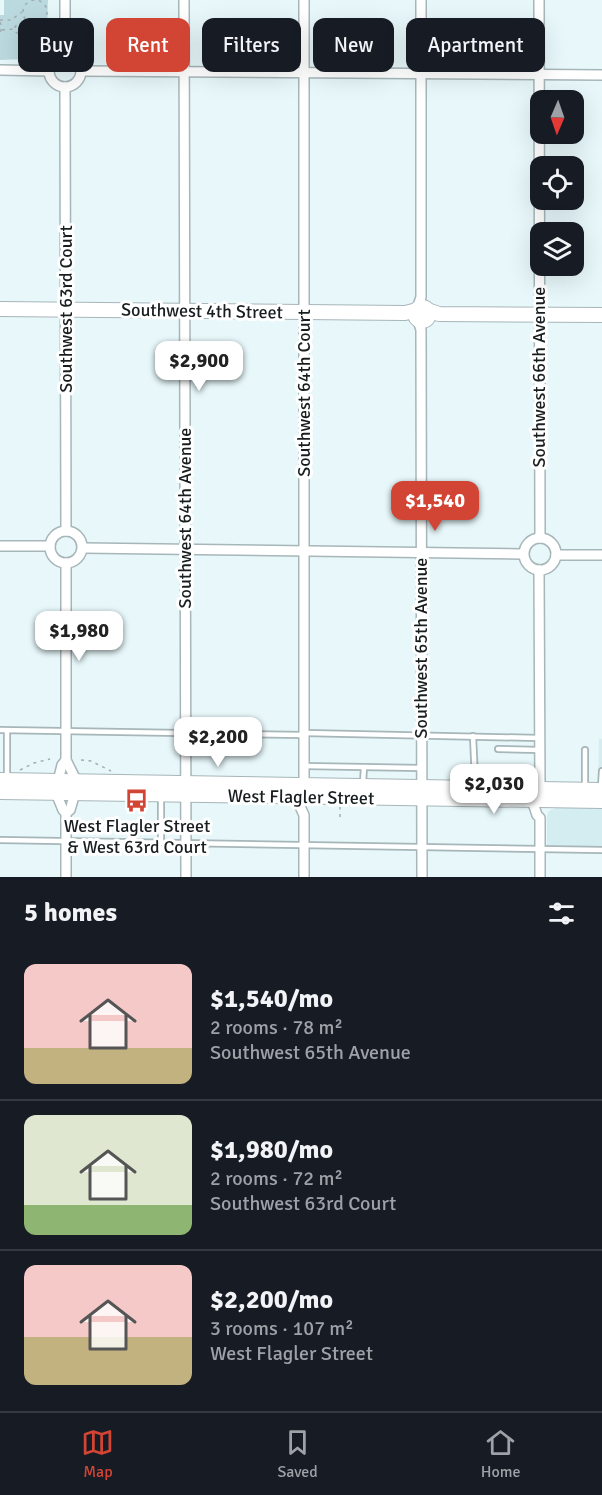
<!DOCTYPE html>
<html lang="en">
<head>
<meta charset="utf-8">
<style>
  body { margin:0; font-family:Signika,sans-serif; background:#20242c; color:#f1f3f6; height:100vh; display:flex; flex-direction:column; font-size:22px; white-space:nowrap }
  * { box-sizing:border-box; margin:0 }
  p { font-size:20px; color:#9ea1a6 }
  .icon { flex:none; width:33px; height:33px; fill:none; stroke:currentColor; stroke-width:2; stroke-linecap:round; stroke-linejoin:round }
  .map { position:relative; height:877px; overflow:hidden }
  .details { display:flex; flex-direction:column; background:#171b24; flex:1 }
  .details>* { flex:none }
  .top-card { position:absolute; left:18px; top:18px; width:567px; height:54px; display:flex; gap:12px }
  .needle { width:39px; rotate:182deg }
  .tools { position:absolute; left:530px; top:90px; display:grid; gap:12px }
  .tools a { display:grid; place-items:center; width:54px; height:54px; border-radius:12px; background:#171b24; box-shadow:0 6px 24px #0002; font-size:30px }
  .price { position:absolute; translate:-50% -51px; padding:0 14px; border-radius:12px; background:#fff; color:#222; font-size:20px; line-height:39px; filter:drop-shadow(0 2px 3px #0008) }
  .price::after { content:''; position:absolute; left:50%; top:36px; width:18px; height:14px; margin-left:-9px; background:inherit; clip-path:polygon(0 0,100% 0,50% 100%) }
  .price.selected { background:#d24535; color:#fff }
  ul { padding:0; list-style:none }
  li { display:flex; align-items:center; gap:18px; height:150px; padding:0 24px }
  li+li { border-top:2px solid #363941 }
  li span { display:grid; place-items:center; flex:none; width:168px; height:120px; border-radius:12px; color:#555 }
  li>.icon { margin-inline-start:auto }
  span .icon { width:72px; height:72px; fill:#fffc; stroke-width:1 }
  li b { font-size:26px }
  h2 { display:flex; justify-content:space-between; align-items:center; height:72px; padding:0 24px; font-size:26px }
  .tag { padding:0 21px; border-radius:12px; background:#171b24; box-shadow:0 6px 24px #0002; font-size:21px; line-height:54px }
  .tag.selected { background:#d24535; color:#fff }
  .tabs { display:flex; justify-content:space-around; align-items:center; height:84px; border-top:2px solid #363941; background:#171b24; font-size:16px; color:#9ea1a6 }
  .tabs a { display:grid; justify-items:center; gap:3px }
  .tabs .selected { color:#d24535 }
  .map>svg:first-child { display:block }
</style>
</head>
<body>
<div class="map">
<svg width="602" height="877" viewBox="0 0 602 877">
  <rect width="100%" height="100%" fill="#e7f7fa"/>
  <path fill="#d3edf1" d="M599,739h3v108l-55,-2v-29l2,-5 7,-3h42z"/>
  <path fill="#bbdadf" d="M4,0h44l-1,33 -14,12 -9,14 -24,1v-45h4z"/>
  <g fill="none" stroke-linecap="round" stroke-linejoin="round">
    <defs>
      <g id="lane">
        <path d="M0,730l303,5"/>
        <path d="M305,733l234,5"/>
        <path d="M473,736l2,43 5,2v4"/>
        <path d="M498,749l42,1"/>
        <path d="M585,750v37"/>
        <path d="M304,766l117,2"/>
        <path d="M7,779v-48"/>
        <path d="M363,783l1,-16"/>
        <path d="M506,786v-14"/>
        <path d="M601,787l1,-16"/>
        <path d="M0,840l602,10"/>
        <path d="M161,843v-46"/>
      </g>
      <g id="street">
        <path d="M65,0v55"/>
        <path d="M184,0l2,877"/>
        <path d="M539,0l1,538"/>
        <circle cx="65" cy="71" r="16"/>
        <path d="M0,70l49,1"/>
        <path d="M82,71l520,4"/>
        <path d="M65,87l1,444"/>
        <path d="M417,309l4,-12v-297"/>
        <path d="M418,320l3,10 1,547"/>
        <circle cx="66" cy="547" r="16"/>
        <circle cx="540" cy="554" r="16"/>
        <path d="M0,546h50"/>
        <path d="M83,548l440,6"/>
        <path d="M556,555h46"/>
        <path d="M66,563v197l11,22"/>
        <path d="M539,570l1,219"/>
        <path d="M58,781l4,-16 4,-5"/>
        <path d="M304,785v-785"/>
        <path d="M56,793l7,17 3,3v64"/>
        <path d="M295,796l9,19v62"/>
        <path d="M532,800l5,15 3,3v59"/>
        <path d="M66,813l4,-3 5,-17"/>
      </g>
      <g id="secondary">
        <circle cx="422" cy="314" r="7"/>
        <path d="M0,309l405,4 12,-3"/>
        <path d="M427,310l12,4 163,1"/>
        <path d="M0,780l602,10"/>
        <path d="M0,792l602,9"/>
      </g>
    </defs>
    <use href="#lane" stroke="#a7b6b9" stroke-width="8"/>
    <use href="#street" stroke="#a7b6b9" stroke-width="12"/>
    <use href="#secondary" stroke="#a7b6b9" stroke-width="16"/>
    <g stroke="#a1aeb0" stroke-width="1.5" stroke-dasharray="3 4.5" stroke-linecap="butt">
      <circle cx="35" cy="12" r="12"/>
      <path d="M50,19h8"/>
      <path d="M0,20h11l11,-8"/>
      <path d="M0,22l2,5 -2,6"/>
      <circle cx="19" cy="29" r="4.5"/>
      <path d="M2,30l12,-1"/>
      <path d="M23,30l10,9"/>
      <path d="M21,33l10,9"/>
      <path d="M34,48l-3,-4 2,-4 4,-1 3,3"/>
      <path d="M81,760l10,1 20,10"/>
      <path d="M20,770l14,-7 16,-4"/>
      <path d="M340,817v-10"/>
    </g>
    <use href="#lane" stroke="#fff" stroke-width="4.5"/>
    <use href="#street" stroke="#fff" stroke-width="9"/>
    <use href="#secondary" stroke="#fff" stroke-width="14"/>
  </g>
  <defs>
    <symbol id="bus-bare" viewBox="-9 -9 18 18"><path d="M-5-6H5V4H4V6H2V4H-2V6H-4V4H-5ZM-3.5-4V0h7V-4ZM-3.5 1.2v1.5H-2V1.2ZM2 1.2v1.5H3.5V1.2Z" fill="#d24535" stroke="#fff" stroke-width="2.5" paint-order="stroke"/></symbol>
  </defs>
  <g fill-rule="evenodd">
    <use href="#bus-bare" x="120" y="784" width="33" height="33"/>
  </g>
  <g text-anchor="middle" stroke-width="6" stroke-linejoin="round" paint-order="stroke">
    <g font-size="18" fill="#181e1f" stroke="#fff">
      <text transform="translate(66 309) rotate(-90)" y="6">Southwest 63rd Court</text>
      <text transform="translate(202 311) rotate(1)" y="6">Southwest 4th Street</text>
      <text transform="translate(539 377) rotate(-90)" y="6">Southwest 66th Avenue</text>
      <text transform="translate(304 393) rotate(-90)" y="6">Southwest 64th Court</text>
      <text transform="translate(185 518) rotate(-90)" y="6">Southwest 64th Avenue</text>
      <text transform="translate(421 648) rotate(-90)" y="6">Southwest 65th Avenue</text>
      <text transform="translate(301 797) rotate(1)" y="6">West Flagler Street</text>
    </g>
    <g font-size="18" fill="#181e1f" stroke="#fff">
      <text x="137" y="832">West Flagler Street<tspan x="137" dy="21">&amp; West 63rd Court</tspan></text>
    </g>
  </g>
</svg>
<div class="tools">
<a><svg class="needle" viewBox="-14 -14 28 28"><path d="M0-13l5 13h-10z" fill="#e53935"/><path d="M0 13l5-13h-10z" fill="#9ea1a6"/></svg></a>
<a><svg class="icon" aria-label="locate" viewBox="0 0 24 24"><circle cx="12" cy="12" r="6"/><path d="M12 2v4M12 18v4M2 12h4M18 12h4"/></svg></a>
<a><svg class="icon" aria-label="layers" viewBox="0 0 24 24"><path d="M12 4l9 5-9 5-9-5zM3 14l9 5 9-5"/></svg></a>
</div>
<b class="price" style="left:199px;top:392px">$2,900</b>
<b class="price selected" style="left:435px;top:532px">$1,540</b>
<b class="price" style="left:79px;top:662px">$1,980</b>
<b class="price" style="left:218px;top:768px">$2,200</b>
<b class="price" style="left:494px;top:815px">$2,030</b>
<div class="top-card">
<a class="tag">Buy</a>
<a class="tag selected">Rent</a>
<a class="tag">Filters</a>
<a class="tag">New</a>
<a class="tag">Apartment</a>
</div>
</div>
<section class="details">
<h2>5 homes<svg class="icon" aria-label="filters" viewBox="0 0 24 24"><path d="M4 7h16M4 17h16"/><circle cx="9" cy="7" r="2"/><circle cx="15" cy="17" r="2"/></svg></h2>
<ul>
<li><span style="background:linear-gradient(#f6c9c9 70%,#c2b280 0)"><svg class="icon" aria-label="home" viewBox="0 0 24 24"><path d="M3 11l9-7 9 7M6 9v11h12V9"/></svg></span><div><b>$1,540/mo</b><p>2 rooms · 78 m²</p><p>Southwest 65th Avenue</p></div></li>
<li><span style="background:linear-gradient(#dfe7d0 75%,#8fb573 0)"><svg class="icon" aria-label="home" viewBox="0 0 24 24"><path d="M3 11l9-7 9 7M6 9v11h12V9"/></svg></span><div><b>$1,980/mo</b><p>2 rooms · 72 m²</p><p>Southwest 63rd Court</p></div></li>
<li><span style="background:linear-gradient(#f6c9c9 60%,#c2b280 0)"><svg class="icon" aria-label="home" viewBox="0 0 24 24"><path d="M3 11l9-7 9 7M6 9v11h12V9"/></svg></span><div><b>$2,200/mo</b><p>3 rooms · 107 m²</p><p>West Flagler Street</p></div></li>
</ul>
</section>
<nav class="tabs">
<a class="selected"><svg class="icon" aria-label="map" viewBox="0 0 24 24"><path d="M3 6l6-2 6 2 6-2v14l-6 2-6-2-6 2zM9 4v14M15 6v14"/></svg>Map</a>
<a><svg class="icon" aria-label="saved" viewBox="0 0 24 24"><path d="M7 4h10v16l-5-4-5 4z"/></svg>Saved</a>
<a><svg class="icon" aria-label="home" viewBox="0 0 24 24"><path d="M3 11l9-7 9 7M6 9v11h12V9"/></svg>Home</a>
</nav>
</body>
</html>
